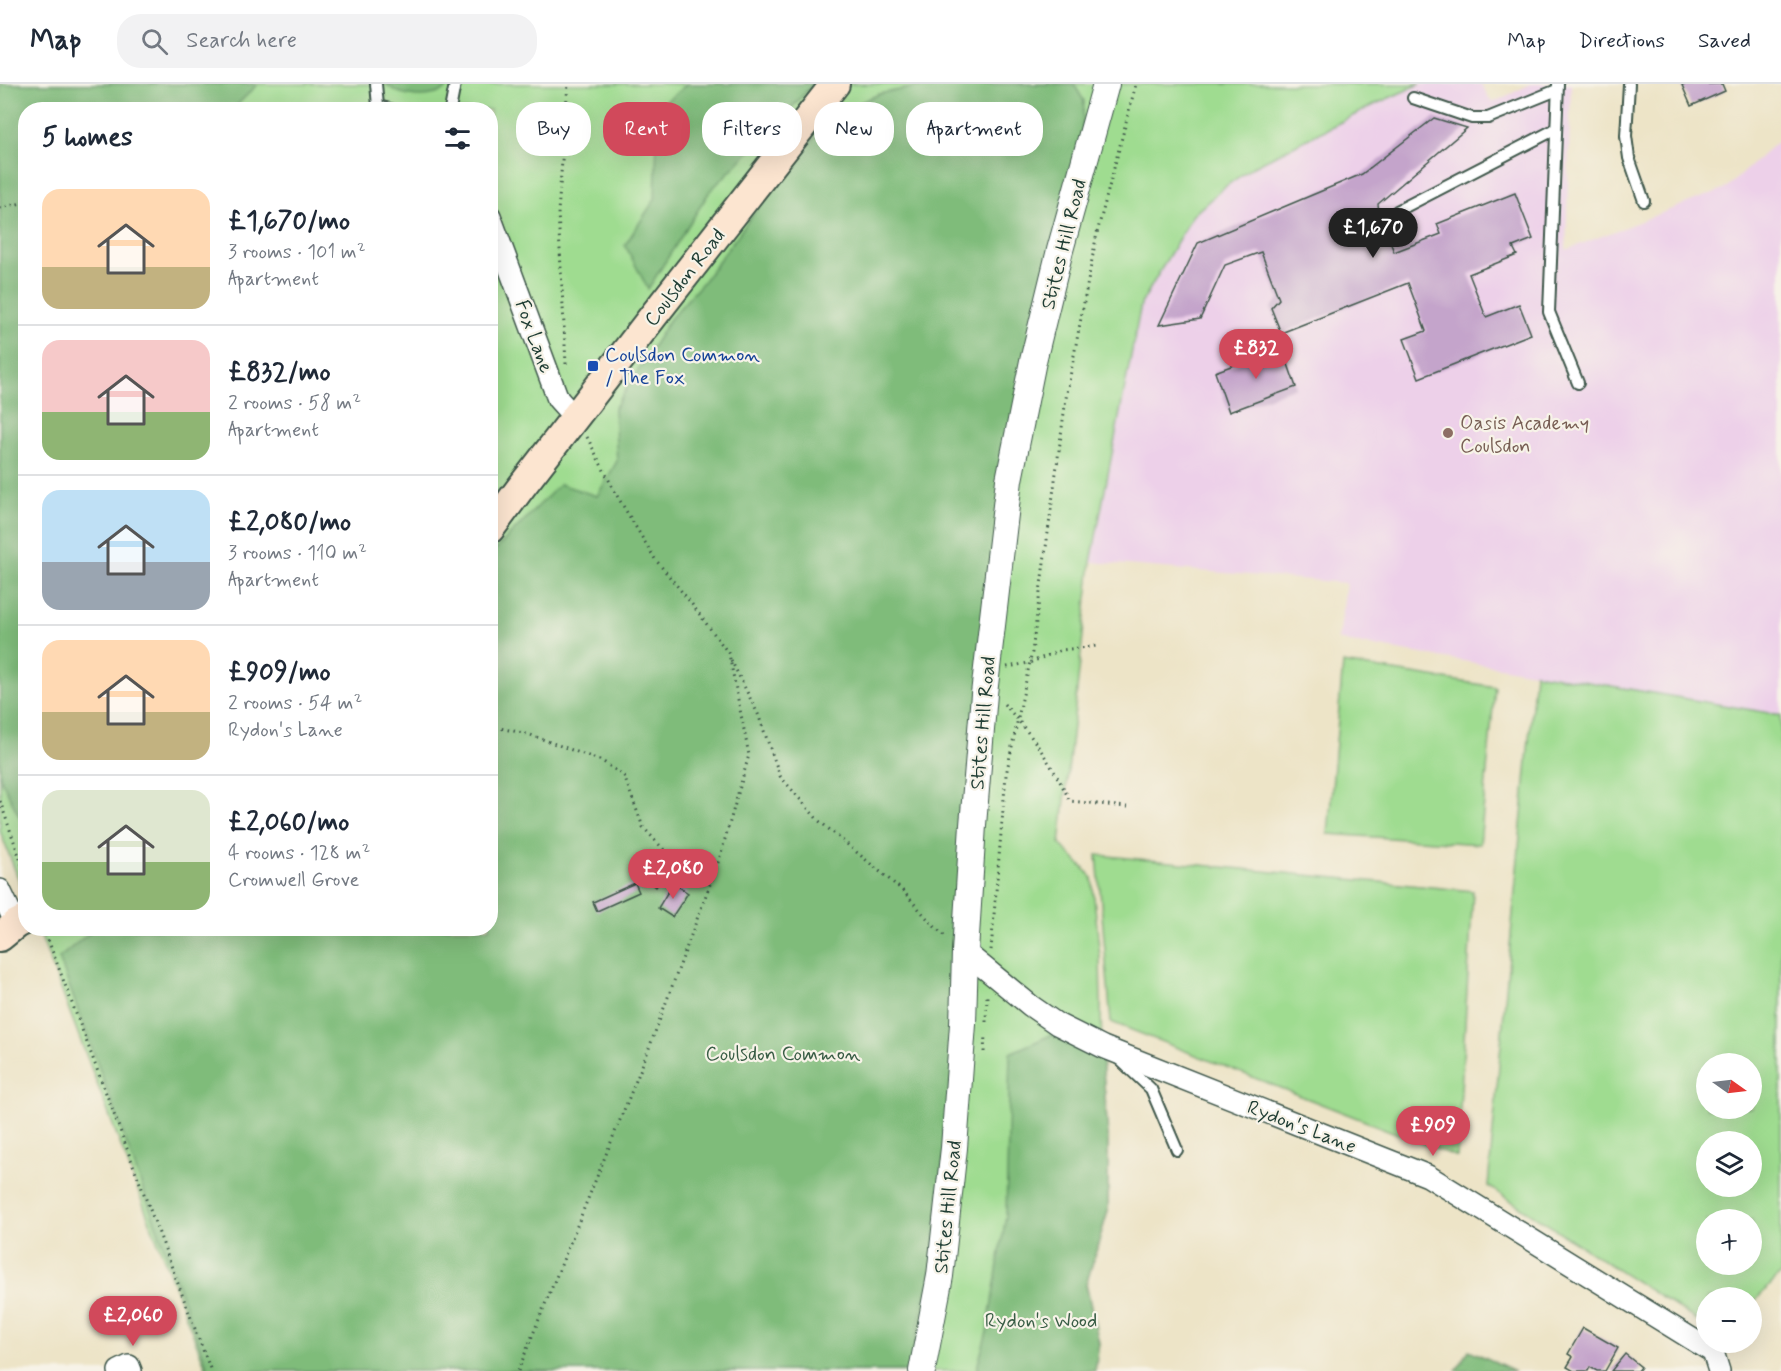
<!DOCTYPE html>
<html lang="en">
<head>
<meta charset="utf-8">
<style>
  body { margin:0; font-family:Mynerve,sans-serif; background:#f2f2f3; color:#1f2937; height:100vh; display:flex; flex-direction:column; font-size:22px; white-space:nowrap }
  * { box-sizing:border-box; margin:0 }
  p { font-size:20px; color:#747a83 }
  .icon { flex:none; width:33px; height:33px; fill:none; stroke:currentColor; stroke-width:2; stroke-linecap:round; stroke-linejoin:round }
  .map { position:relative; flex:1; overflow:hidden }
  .drawer { position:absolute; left:18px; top:18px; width:480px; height:834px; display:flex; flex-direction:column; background:#fff; border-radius:24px; box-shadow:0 6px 24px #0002 }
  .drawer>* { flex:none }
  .hud { position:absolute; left:516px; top:18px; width:570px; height:54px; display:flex; gap:12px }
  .needle { width:39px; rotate:104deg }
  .fabs { position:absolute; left:1696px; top:969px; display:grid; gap:12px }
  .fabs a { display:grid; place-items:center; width:66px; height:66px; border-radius:50%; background:#fff; box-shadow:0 6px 24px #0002; font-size:30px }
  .price { position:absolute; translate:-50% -51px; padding:0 14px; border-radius:21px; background:#d1495b; color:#fff; font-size:20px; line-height:39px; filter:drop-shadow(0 2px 3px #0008) }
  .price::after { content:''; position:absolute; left:50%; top:36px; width:18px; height:14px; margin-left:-9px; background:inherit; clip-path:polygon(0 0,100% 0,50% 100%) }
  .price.current { background:#222; color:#fff }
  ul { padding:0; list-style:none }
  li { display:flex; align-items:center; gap:18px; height:150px; padding:0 24px }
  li+li { border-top:2px solid #e0e1e3 }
  li span { display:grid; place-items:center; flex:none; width:168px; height:120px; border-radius:18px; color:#555 }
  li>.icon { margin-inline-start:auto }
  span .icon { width:72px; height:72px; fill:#fffc; stroke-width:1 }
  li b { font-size:26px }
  h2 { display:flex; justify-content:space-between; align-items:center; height:72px; padding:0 24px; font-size:26px }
  .chip { padding:0 21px; border-radius:24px; background:#fff; box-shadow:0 6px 24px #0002; font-size:21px; line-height:54px }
  .chip.current { background:#d1495b; color:#fff }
  header { display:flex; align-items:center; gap:36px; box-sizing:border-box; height:84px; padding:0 30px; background:#fff; border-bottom:2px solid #e0e1e3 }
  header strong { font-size:28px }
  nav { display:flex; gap:33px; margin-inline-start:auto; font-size:21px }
  .search { width:420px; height:54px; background:#f2f2f3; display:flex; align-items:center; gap:15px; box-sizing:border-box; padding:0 21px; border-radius:24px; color:#747a83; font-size:22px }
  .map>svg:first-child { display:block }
</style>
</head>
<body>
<header>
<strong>Map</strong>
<div class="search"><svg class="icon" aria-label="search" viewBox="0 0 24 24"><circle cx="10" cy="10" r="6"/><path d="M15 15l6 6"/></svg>Search here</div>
<nav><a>Map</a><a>Directions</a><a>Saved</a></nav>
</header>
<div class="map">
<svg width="1781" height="1287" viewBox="0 0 1781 1287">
  <rect width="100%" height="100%" fill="#f7f3e8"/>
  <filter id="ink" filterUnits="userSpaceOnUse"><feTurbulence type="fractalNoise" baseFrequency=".0167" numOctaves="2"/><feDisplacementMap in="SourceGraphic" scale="12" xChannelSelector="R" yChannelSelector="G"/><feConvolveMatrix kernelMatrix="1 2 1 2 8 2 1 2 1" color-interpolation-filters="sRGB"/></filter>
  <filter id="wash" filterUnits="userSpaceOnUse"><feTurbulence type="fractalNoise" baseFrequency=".008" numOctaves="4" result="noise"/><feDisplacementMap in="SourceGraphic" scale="24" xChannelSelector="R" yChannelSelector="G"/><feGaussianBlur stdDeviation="1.35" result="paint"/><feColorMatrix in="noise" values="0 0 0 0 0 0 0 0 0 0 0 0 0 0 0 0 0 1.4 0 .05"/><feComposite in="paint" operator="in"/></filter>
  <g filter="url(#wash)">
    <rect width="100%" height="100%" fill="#ede4c7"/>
    <path fill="#edd0e9" d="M1420,0h61l11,19 39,-19h40l-5,166 160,-62 55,-50v577l-442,-75 7,-57 -255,-21 50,-258 51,-88 30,-27 31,-23 125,-63z"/>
    <g fill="#9fdc90" stroke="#5f8c62" stroke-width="1.5" fill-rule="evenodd">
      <path d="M0,0h1420l-42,19 -124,63 -32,23 -30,27 -51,88 -50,258 -31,282 32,33 8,80 2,101 6,78v75l-22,73 13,59 -4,28h-888l-169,-442 452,-1v-818h-464l-1,786 -25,-65z"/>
      <path d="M1343,579l152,24 -15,157 -152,-10z"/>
      <path d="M1535,589l246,42v559l-29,30v-6h-45v29l-219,-141zM1707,980h45v44h-45zM1707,1058h45v44h-45zM1707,1136h45v44h-45z"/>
      <path d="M1097,771l376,36 -16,266 -346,-135z"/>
    </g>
    <g fill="#7fbc7a" stroke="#4f7c57" stroke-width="1.5">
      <path d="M0,0h258l-25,25 -207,1 -1,718 -25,-51z"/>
      <path d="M386,0h64l-1,3c-4,3 -8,6 -13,7 -15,4 -39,2 -50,-10z"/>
      <path d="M687,0h126l-36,40 -67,67 -62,98 -23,-44 30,-46 3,-91z"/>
      <path d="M931,0h143l10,17 -3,49 -53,210 -97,914 -23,97h-699l-150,-413 35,-29 396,-1 1,-374 69,-70 37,12 20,-35 -3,-52 56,-90 33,-37 60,-81 71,-87 45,-20z"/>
      <path d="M1053,950l49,24 6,78v75l-22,74 13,58 -4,28h-119l11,-39 19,-117 4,-162z"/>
      <path d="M1469,1266l46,21h-59z"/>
    </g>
    <g id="blocks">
      <g fill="#c4a4cb">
        <path d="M1684,0h38l3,7 -34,15 -9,-21z"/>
        <path d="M1434,34l33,10 -89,76 1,8 15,40 47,-18 -4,-10 78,-31 18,46 -20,8 4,8 -48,19 17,43 33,-13 12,30 -112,44 -15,-39 22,-8 -18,-48 -127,50 -10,-25 8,-9 -18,-47 -36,13 -25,54 -41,6 39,-82 164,-69z"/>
        <path d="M1282,263l14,40 -67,25 -14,-40z"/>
        <path d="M653,776l14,11 -11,16 -15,-12z"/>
        <path d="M635,799l4,9 -42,19 -4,-9z"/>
        <path d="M673,799l15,10 -16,24 -14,-9z"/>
        <path d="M1583,1244l35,20 -13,23h-8l-7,-4 -2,4h-14l-7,-4 6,-10 -5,-3z"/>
        <path d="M1625,1270l16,13 -3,4h-27z"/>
      </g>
    </g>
  </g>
  <g filter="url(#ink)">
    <use href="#blocks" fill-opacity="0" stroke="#3e564a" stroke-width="1.5"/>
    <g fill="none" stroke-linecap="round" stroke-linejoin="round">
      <defs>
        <g id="service">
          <path d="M376,0l2,22 16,4"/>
          <path d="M1558,0l-9,228 29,71"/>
          <path d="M1629,0l-3,52 3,22 15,43"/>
          <path d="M1413,14l59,20h16l69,-28"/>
          <path d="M450,26l5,-26"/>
          <path d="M1397,127l159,-82"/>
          <path d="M1118,974l33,31 26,61"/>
        </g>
        <g id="minor">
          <path d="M490,132l68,183 17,19"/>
          <path d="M0,806l16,34"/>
          <path d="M965,868l66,54 26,18 46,23 325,129 285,176 6,19"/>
          <path d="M119,1287l10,-5 2,5"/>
        </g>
        <path id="tertiary" d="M922,1287l18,-95 14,-128 9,-124 2,-72 8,-127 11,-131 25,-214 24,-119 27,-111 46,-166"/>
        <g id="secondary">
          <path d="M490,445l32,-43 132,-171 181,-231"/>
          <path d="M0,853l16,-13 10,-5"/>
        </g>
      </defs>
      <use href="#service" stroke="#3e564a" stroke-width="14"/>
      <use href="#minor" stroke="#3e564a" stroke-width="24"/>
      <use href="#tertiary" stroke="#3e564a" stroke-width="28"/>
      <use href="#secondary" stroke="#3e564a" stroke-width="32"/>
      <g stroke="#3e564a" stroke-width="3" stroke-dasharray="1.5 4.5" stroke-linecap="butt">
        <path d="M320,26l11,-6 15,1"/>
        <path d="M0,124l26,-6"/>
        <path d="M566,280l-8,-152 10,-128"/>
        <path d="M587,353l29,57 39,65 36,44 38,51"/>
        <path d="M731,576l27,54 22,62 38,44 84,70 32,36 11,10"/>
        <path d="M1007,583l22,-4 32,-13 36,-4"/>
        <path d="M1004,620c28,31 48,60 66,97l57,6"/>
        <path d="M490,642l38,8 74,27 22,15 19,51 22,24"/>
        <path d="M0,717l26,75"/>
        <path d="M44,845l167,442"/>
        <path d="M991,866l15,-175 26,-123 34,-254 31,-165 39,-149"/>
        <path d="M986,938l1,-26"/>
        <path d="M984,968l1,-17"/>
        <path d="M518,1287l130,-320 71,-191 30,-105 -20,-101"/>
      </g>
      <use href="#service" stroke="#fff" stroke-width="10"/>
      <use href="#minor" stroke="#fff" stroke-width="21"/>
      <use href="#tertiary" stroke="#fff" stroke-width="26"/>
      <use href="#secondary" stroke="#fce5d0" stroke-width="28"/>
    </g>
  </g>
  <rect fill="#1a4fb4" stroke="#f7f3e8" stroke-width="2" x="587" y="276" width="12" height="12" rx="3"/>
  <circle fill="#8d6e63" stroke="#f7f3e8" stroke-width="2" cx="1448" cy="349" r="6"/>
  <g text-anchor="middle" stroke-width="4.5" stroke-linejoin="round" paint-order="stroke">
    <g font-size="20" fill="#1f3d34" stroke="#f7f3e8">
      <text transform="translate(1063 160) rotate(-76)" y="7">Stites Hill Road</text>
      <text transform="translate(684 193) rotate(-52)" y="7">Coulsdon Road</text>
      <text transform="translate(535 252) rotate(70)" y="7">Fox Lane</text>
      <text transform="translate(982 639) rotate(-85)" y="7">Stites Hill Road</text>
      <text transform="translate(1302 1042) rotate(21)" y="7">Rydon's Lane</text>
      <text transform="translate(947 1123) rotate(-84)" y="7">Stites Hill Road</text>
    </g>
    <g font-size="20" fill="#164399" stroke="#f7f3e8" text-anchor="start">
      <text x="605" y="277">Coulsdon Common<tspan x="605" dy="23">/ The Fox</tspan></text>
    </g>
    <g font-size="20" fill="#785e54" stroke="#f7f3e8" text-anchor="start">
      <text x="1460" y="345">Oasis Academy<tspan x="1460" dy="23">Coulsdon</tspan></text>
    </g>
    <g font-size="20" fill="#395d46" stroke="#f7f3e8">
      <text x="783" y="976">Coulsdon Common</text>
      <text x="1041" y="1243">Rydon's Wood</text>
    </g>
  </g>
</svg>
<div class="fabs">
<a><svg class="needle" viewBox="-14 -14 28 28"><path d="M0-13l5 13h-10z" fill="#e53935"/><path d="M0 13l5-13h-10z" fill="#747a83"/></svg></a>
<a><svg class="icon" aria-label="layers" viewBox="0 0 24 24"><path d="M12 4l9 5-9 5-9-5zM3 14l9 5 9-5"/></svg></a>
<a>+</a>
<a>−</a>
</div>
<b class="price current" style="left:1373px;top:175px">£1,670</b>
<b class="price" style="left:1256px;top:296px">£832</b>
<b class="price" style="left:673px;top:816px">£2,080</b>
<b class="price" style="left:1433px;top:1073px">£909</b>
<b class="price" style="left:133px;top:1263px">£2,060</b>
<div class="hud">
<a class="chip">Buy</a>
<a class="chip current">Rent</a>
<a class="chip">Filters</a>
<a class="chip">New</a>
<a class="chip">Apartment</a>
</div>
<section class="drawer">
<h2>5 homes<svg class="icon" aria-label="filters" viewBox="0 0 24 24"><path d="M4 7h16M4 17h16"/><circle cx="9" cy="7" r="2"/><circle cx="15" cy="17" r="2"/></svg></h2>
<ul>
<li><span style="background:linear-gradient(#ffd9b3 65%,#c2b280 0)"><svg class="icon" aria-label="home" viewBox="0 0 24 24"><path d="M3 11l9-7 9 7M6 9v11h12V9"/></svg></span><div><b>£1,670/mo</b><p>3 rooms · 101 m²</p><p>Apartment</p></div></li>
<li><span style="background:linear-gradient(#f6c9c9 60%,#8fb573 0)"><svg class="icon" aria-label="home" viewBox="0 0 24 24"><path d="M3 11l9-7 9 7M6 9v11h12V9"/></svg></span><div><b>£832/mo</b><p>2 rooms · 58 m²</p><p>Apartment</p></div></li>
<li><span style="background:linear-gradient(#bfe0f5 60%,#9aa5b1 0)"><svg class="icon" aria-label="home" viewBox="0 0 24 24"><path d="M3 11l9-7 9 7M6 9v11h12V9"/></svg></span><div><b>£2,080/mo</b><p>3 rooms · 110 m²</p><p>Apartment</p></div></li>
<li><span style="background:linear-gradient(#ffd9b3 60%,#c2b280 0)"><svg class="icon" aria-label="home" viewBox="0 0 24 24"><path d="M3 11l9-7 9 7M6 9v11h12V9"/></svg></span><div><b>£909/mo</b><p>2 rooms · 54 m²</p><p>Rydon's Lane</p></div></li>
<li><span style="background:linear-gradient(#dfe7d0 60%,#8fb573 0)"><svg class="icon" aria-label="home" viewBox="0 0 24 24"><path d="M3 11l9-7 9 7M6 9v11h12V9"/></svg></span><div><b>£2,060/mo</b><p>4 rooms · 128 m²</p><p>Cromwell Grove</p></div></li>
</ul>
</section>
</div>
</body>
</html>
